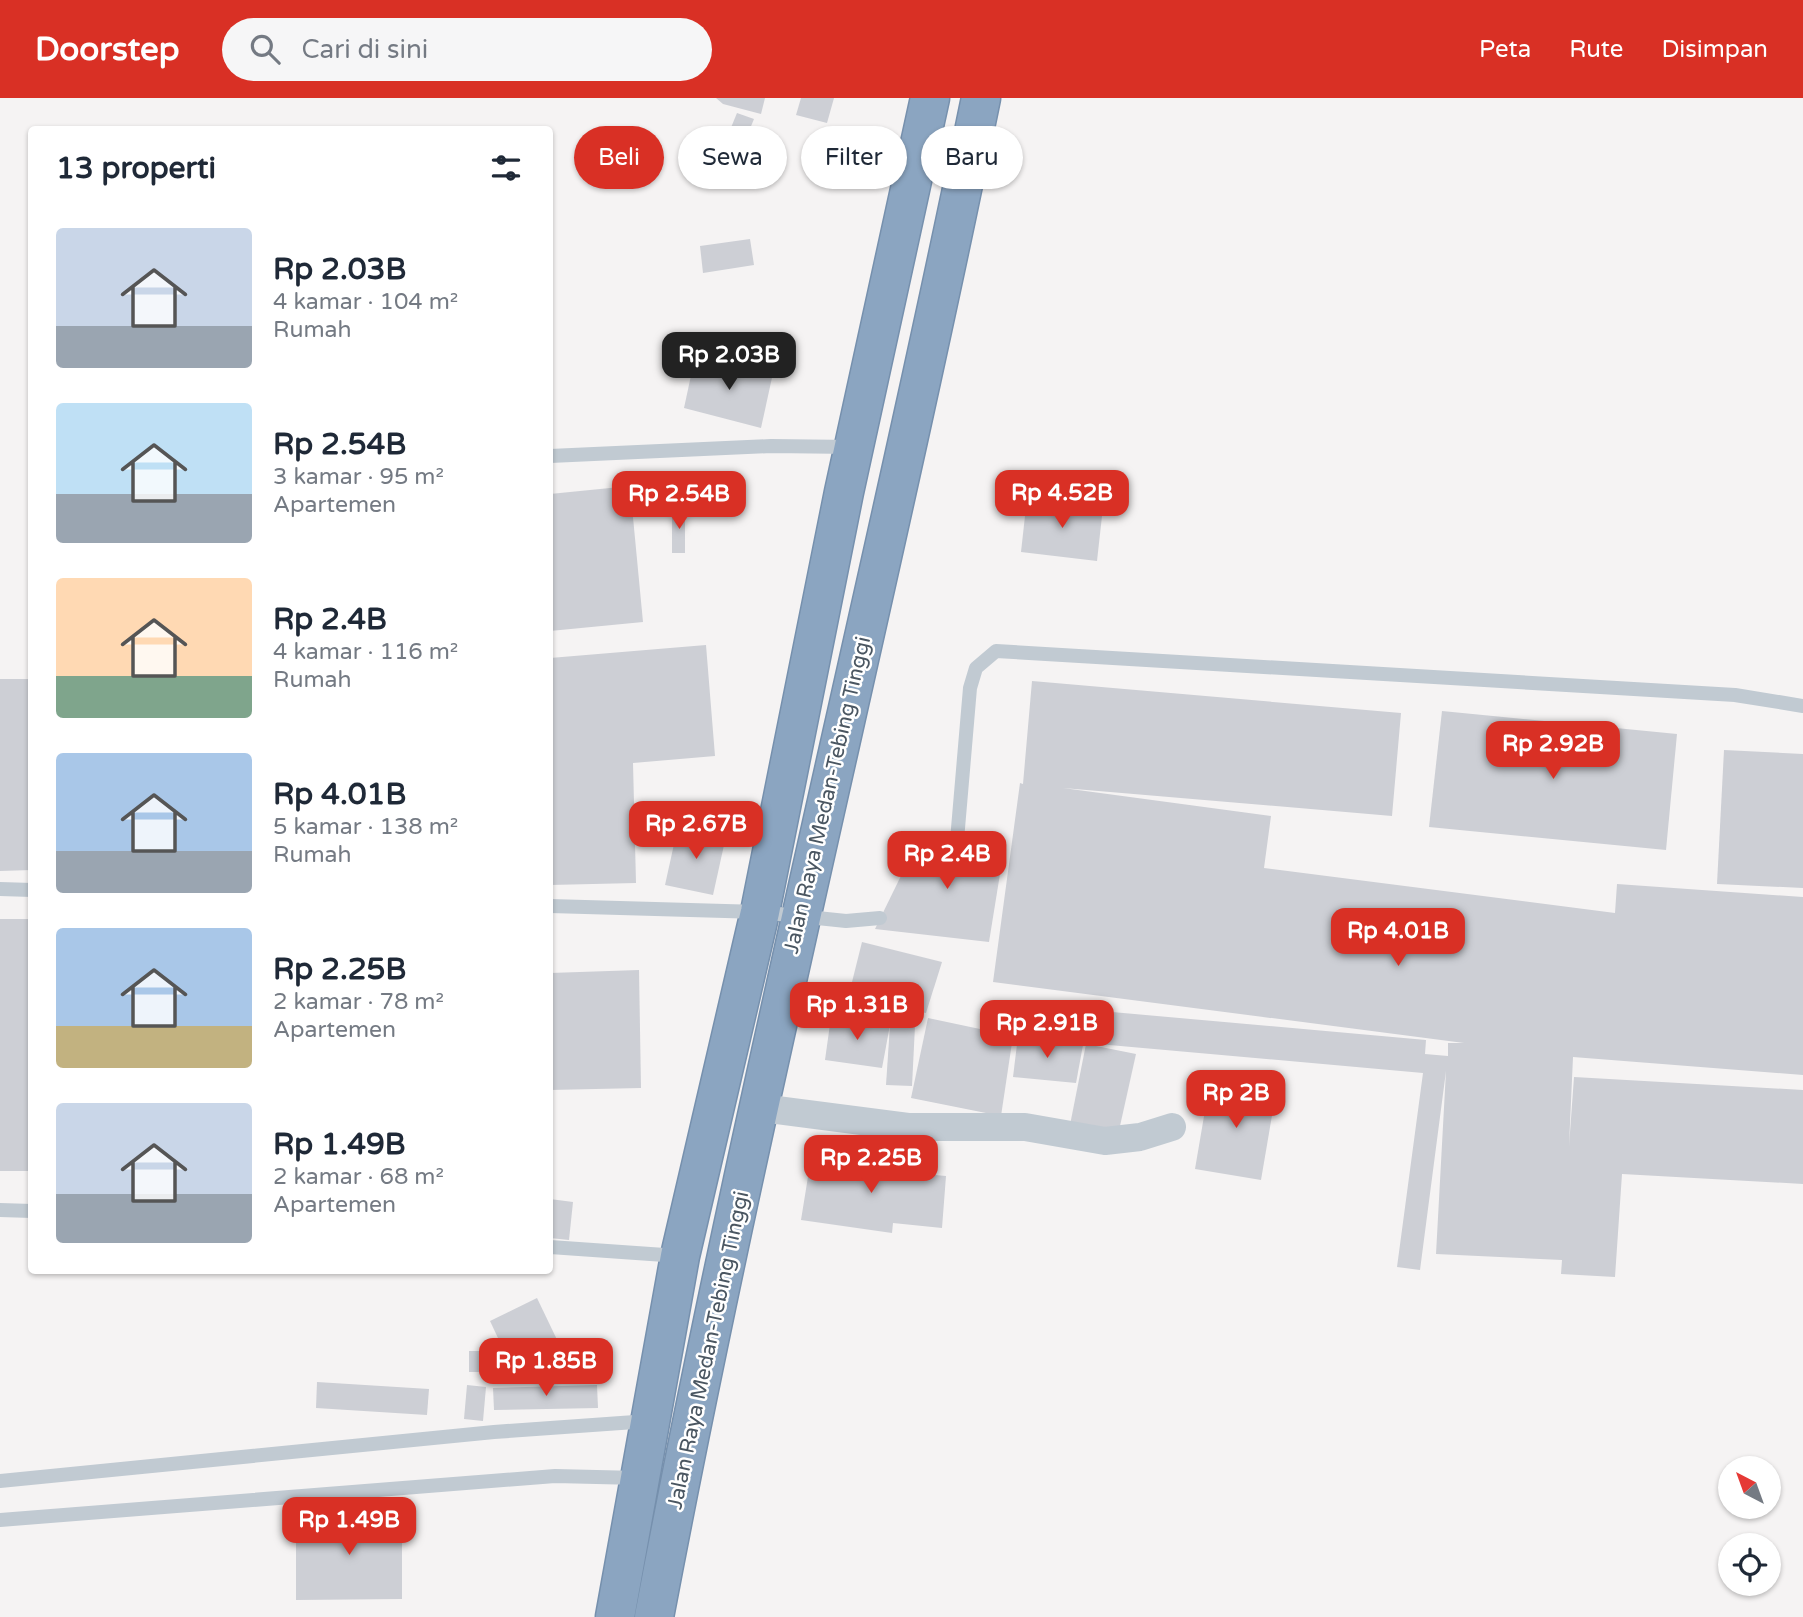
<!DOCTYPE html>
<html lang="id">
<head>
<meta charset="utf-8">
<style>
  body { margin:0; font-family:"Varela Round",sans-serif; background:#f6f6f7; color:#1f2937; height:100vh; display:flex; flex-direction:column; font-size:26px; white-space:nowrap }
  * { box-sizing:border-box; margin:0 }
  p { font-size:23px; color:#747a83 }
  .icon { flex:none; width:38px; height:38px; fill:none; stroke:currentColor; stroke-width:2; stroke-linecap:round; stroke-linejoin:round }
  .map { position:relative; flex:1; overflow:hidden }
  .side { position:absolute; left:28px; top:28px; width:525px; height:1148px; display:flex; flex-direction:column; background:#fff; border-radius:7px; box-shadow:0 2px 5px #0004 }
  .side>* { flex:none }
  .banner { position:absolute; left:574px; top:28px; width:665px; height:63px; display:flex; gap:14px }
  .needle { width:46px; rotate:319deg }
  .fabs { position:absolute; left:1718px; top:1358px; display:grid; gap:14px }
  .fabs a { display:grid; place-items:center; width:63px; height:63px; border-radius:50%; background:#fff; box-shadow:0 2px 5px #0004; font-size:35px }
  .price { position:absolute; translate:-50% -60px; padding:0 16px; border-radius:14px; background:#d93025; color:#fff; font-size:23px; line-height:46px; filter:drop-shadow(0 2px 4px #0008) }
  .price::after { content:''; position:absolute; left:50%; top:42px; width:21px; height:16px; margin-left:-10px; background:inherit; clip-path:polygon(0 0,100% 0,50% 100%) }
  .price.current { background:#222; color:#fff }
  ul { padding:0; list-style:none }
  li { display:flex; align-items:center; gap:21px; height:175px; padding:0 28px }
  li span { display:grid; place-items:center; flex:none; width:196px; height:140px; border-radius:7px; color:#555 }
  li>.icon { margin-inline-start:auto }
  span .icon { width:84px; height:84px; fill:#fffc; stroke-width:1 }
  li b { font-size:30px }
  h2 { display:flex; justify-content:space-between; align-items:center; height:84px; padding:0 28px; font-size:30px }
  .tag { padding:0 24px; border-radius:32px; background:#fff; box-shadow:0 2px 5px #0004; font-size:24px; line-height:63px }
  .tag.current { background:#d93025; color:#fff }
  header { display:flex; align-items:center; gap:42px; box-sizing:border-box; height:98px; padding:0 35px; background:#d93025; color:#fff }
  header strong { font-size:33px }
  nav { display:flex; gap:38px; margin-inline-start:auto; font-size:24px }
  .search { width:490px; height:63px; background:#f6f6f7; display:flex; align-items:center; gap:18px; box-sizing:border-box; padding:0 24px; border-radius:38px; color:#747a83; font-size:26px }
  .map>svg:first-child { display:block }
</style>
</head>
<body>
<header>
<strong>Doorstep</strong>
<div class="search"><svg class="icon" aria-label="search" viewBox="0 0 24 24"><circle cx="10" cy="10" r="6"/><path d="M15 15l6 6"/></svg>Cari di sini</div>
<nav><a>Peta</a><a>Rute</a><a>Disimpan</a></nav>
</header>
<div class="map">
<svg width="1803" height="1519" viewBox="0 0 1803 1519">
  <rect width="100%" height="100%" fill="#f5f3f3"/>
  <g fill="#cdcfd5">
    <path d="M716,0h49l-4,16 -38,-10z"/>
    <path d="M801,0h33l-7,25 -31,-8z"/>
    <path d="M737,15l17,6 -7,17 -17,-6z"/>
    <path d="M750,141l4,26 -51,8 -3,-27z"/>
    <path d="M695,259l78,16 -12,55 -77,-20z"/>
    <path d="M630,388l13,136 -93,9v-137z"/>
    <path d="M1027,400l76,9 -6,54 -76,-9z"/>
    <rect x="672" y="411" width="13" height="44"/>
    <path d="M706,547l9,111 -82,7 3,120 -86,2v-227z"/>
    <path d="M0,581h32v191l-32,1z"/>
    <path d="M1032,583l369,32 -9,103 -329,-28 208,28 -7,52 351,45 2,-29 186,13v178l-230,-18 -4,89 5,-69 229,13v94l-181,-10 -7,103 -54,-3 1,-14 -126,-6 10,-183 -26,199 -23,-3 26,-194 -370,-33 3,-33 370,33 -1,14 23,2v-13h16l-471,-61 27,-199 3,1z"/>
    <path d="M1442,613l235,23 -11,116 -237,-23z"/>
    <path d="M1724,652l79,4v134l-86,-4z"/>
    <path d="M678,728l48,10 -13,59 -48,-10z"/>
    <path d="M957,742l48,3 -16,99 -114,-13 43,-88z"/>
    <rect x="0" y="821" width="32" height="252"/>
    <path d="M862,844l80,20 -16,51 -78,-15z"/>
    <path d="M639,872l2,118 -91,2v-117z"/>
    <path d="M831,919l59,8 -8,43 -57,-8z"/>
    <path d="M928,920l85,18 -12,80 -90,-18z"/>
    <path d="M890,927l25,1 -3,60 -26,-1z"/>
    <path d="M1018,938l65,9 -7,38 -63,-6z"/>
    <path d="M1086,946l50,10 -18,81 -48,-10z"/>
    <path d="M1210,983l66,11 -15,88 -66,-11z"/>
    <path d="M812,1054l90,14 -1,6 45,4 -4,52 -49,-5 -1,10 -91,-13z"/>
    <path d="M550,1101l23,3 -4,38 -19,-2z"/>
    <path d="M537,1200l24,50 -48,22 -23,-49z"/>
    <rect x="469" y="1253" width="22" height="21"/>
    <path d="M317,1284l112,7 -2,26 -111,-7z"/>
    <path d="M467,1287l19,2 -3,34 -19,-2z"/>
    <path d="M597,1287l1,23 -104,2 -1,-22z"/>
    <path d="M296,1417h106v84l-106,1z"/>
  </g>
  <g fill="none" stroke-linecap="round" stroke-linejoin="round">
    <defs>
      <g id="highway">
        <path d="M615,1519l65,-361 80,-344 84,-420 86,-394"/>
        <path d="M654,1519c96,-509 223,-1011 327,-1519"/>
      </g>
    </defs>
    <use href="#highway" stroke="#7690ad" stroke-width="41"/>
    <g stroke="#c1cad2" stroke-width="14">
      <path d="M550,358l221,-10 82,1"/>
      <path d="M957,742l13,-152 6,-20 20,-17 739,44 68,11"/>
      <path d="M0,791l32,1"/>
      <path d="M550,808l210,6 86,9 34,-3"/>
      <path d="M0,1112l32,1"/>
      <path d="M550,1149l129,9"/>
      <path d="M0,1383l494,-49 155,-11"/>
      <path d="M0,1422l555,-44 83,2"/>
    </g>
    <path stroke="#c1cad2" stroke-width="28" d="M761,1010l147,19h117l80,14 35,-4 32,-10"/>
    <use href="#highway" stroke="#8ba5c1" stroke-width="38"/>
  </g>
  <g text-anchor="middle" stroke-width="5" stroke-linejoin="round" paint-order="stroke">
    <g font-size="21" fill="#4a5661" stroke="#fff">
      <text transform="translate(827 697) rotate(-77)" y="7">Jalan Raya Medan-Tebing Tinggi</text>
      <text transform="translate(708 1252) rotate(-78)" y="7">Jalan Raya Medan-Tebing Tinggi</text>
    </g>
  </g>
</svg>
<div class="fabs">
<a><svg class="needle" viewBox="-14 -14 28 28"><path d="M0-13l5 13h-10z" fill="#e53935"/><path d="M0 13l5-13h-10z" fill="#747a83"/></svg></a>
<a><svg class="icon" aria-label="locate" viewBox="0 0 24 24"><circle cx="12" cy="12" r="6"/><path d="M12 2v4M12 18v4M2 12h4M18 12h4"/></svg></a>
</div>
<b class="price current" style="left:729px;top:294px">Rp 2.03B</b>
<b class="price" style="left:1062px;top:432px">Rp 4.52B</b>
<b class="price" style="left:679px;top:433px">Rp 2.54B</b>
<b class="price" style="left:1553px;top:683px">Rp 2.92B</b>
<b class="price" style="left:696px;top:763px">Rp 2.67B</b>
<b class="price" style="left:947px;top:793px">Rp 2.4B</b>
<b class="price" style="left:1398px;top:870px">Rp 4.01B</b>
<b class="price" style="left:857px;top:944px">Rp 1.31B</b>
<b class="price" style="left:1047px;top:962px">Rp 2.91B</b>
<b class="price" style="left:1236px;top:1032px">Rp 2B</b>
<b class="price" style="left:871px;top:1097px">Rp 2.25B</b>
<b class="price" style="left:546px;top:1300px">Rp 1.85B</b>
<b class="price" style="left:349px;top:1459px">Rp 1.49B</b>
<div class="banner">
<a class="tag current">Beli</a>
<a class="tag">Sewa</a>
<a class="tag">Filter</a>
<a class="tag">Baru</a>
</div>
<section class="side">
<h2>13 properti<svg class="icon" aria-label="filters" viewBox="0 0 24 24"><path d="M4 7h16M4 17h16"/><circle cx="9" cy="7" r="2"/><circle cx="15" cy="17" r="2"/></svg></h2>
<ul>
<li><span style="background:linear-gradient(#c9d6e8 70%,#9aa5b1 0)"><svg class="icon" aria-label="home" viewBox="0 0 24 24"><path d="M3 11l9-7 9 7M6 9v11h12V9"/></svg></span><div><b>Rp 2.03B</b><p>4 kamar · 104 m²</p><p>Rumah</p></div></li>
<li><span style="background:linear-gradient(#bfe0f5 65%,#9aa5b1 0)"><svg class="icon" aria-label="home" viewBox="0 0 24 24"><path d="M3 11l9-7 9 7M6 9v11h12V9"/></svg></span><div><b>Rp 2.54B</b><p>3 kamar · 95 m²</p><p>Apartemen</p></div></li>
<li><span style="background:linear-gradient(#ffd9b3 70%,#7fa58c 0)"><svg class="icon" aria-label="home" viewBox="0 0 24 24"><path d="M3 11l9-7 9 7M6 9v11h12V9"/></svg></span><div><b>Rp 2.4B</b><p>4 kamar · 116 m²</p><p>Rumah</p></div></li>
<li><span style="background:linear-gradient(#a9c7e8 70%,#9aa5b1 0)"><svg class="icon" aria-label="home" viewBox="0 0 24 24"><path d="M3 11l9-7 9 7M6 9v11h12V9"/></svg></span><div><b>Rp 4.01B</b><p>5 kamar · 138 m²</p><p>Rumah</p></div></li>
<li><span style="background:linear-gradient(#a9c7e8 70%,#c2b280 0)"><svg class="icon" aria-label="home" viewBox="0 0 24 24"><path d="M3 11l9-7 9 7M6 9v11h12V9"/></svg></span><div><b>Rp 2.25B</b><p>2 kamar · 78 m²</p><p>Apartemen</p></div></li>
<li><span style="background:linear-gradient(#c9d6e8 65%,#9aa5b1 0)"><svg class="icon" aria-label="home" viewBox="0 0 24 24"><path d="M3 11l9-7 9 7M6 9v11h12V9"/></svg></span><div><b>Rp 1.49B</b><p>2 kamar · 68 m²</p><p>Apartemen</p></div></li>
</ul>
</section>
</div>
</body>
</html>
